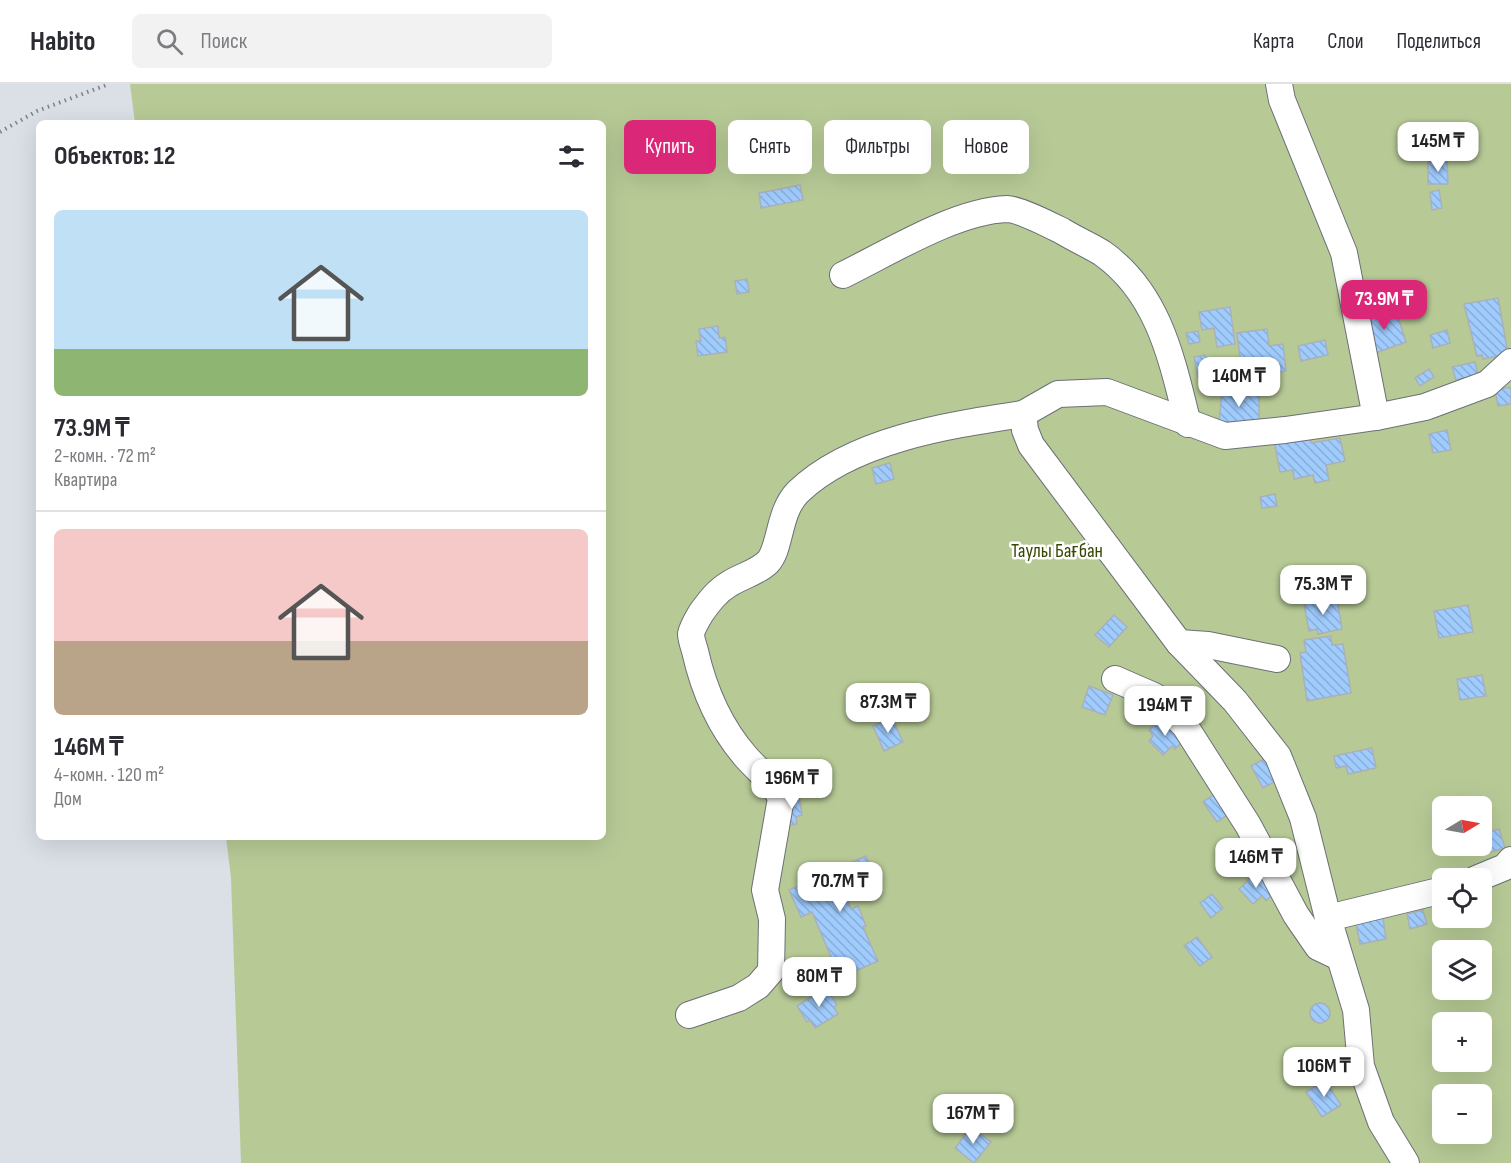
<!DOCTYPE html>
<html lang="ru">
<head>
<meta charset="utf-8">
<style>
  body { margin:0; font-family:"Sofia Sans Condensed",sans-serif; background:#f2f2f3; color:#2b2b33; height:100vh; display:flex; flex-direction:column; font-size:22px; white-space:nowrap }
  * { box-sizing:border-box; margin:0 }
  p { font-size:20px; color:#7c7c81 }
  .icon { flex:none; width:33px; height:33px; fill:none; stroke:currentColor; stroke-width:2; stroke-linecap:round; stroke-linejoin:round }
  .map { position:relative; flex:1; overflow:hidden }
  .side { position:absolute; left:36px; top:36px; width:570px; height:720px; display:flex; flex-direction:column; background:#fff; border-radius:9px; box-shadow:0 6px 24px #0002 }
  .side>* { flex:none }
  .hud { position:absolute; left:624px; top:36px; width:570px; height:54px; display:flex; gap:12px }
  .needle { width:39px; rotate:80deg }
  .buttons { position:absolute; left:1432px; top:712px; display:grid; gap:12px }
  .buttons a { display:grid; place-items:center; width:60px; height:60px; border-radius:9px; background:#fff; box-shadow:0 6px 24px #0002; font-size:30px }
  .price { position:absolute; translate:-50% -51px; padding:0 14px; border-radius:12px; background:#fff; color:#222; font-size:20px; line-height:39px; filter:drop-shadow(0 2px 3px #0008) }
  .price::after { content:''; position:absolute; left:50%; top:36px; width:18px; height:14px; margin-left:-9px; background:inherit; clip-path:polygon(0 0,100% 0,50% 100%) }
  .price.active { background:#db2777; color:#fff }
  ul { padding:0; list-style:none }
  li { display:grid; align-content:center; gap:12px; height:318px; padding:0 18px }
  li+li { border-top:2px solid #e1e1e2 }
  li span { display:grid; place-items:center; height:186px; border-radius:9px; color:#555 }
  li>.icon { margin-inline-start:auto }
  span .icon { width:108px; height:108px; fill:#fffc; stroke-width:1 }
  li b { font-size:26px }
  h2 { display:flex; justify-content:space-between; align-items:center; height:72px; padding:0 18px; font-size:26px }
  .pill { padding:0 21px; border-radius:9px; background:#fff; box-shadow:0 6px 24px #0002; font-size:21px; line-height:54px }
  .pill.active { background:#db2777; color:#fff }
  header { display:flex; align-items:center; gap:36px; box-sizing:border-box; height:84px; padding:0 30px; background:#fff; border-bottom:2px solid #e1e1e2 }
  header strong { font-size:28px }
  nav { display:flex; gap:33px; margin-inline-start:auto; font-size:21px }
  .search { width:420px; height:54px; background:#f2f2f3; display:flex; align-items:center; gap:15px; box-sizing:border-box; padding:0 21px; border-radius:9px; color:#7c7c81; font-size:22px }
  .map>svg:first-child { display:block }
</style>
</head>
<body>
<header>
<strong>Habito</strong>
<div class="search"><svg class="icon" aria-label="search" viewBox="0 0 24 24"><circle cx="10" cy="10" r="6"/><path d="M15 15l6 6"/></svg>Поиск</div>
<nav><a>Карта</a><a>Слои</a><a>Поделиться</a></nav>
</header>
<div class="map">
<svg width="1511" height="1079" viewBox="0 0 1511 1079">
  <defs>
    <pattern id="building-back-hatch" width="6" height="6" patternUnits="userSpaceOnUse" patternTransform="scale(1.5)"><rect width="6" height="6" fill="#9fcbfd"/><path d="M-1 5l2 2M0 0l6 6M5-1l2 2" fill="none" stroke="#89aed9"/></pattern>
  </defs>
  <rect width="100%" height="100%" fill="#dae0e6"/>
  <path fill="#b7ca96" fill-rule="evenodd" d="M130,0h1381v1079h-1270l-10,-285 -5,-41h377v-714h-468zM1443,723h39v39h-39zM1443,795h39v39h-39zM1443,867h39v39h-39zM1443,939h39v39h-39zM1443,1011h39v39h-39z"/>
  <g fill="url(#building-back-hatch)" stroke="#aab0b6" stroke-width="1.5">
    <path d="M1447,77l1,23h-20v-22z"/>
    <path d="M800,101l3,15 -42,8 -2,-15z"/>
    <path d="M1439,106l3,18 -10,2 -2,-18z"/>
    <path d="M747,195l2,13 -12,2 -2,-13z"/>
    <path d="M1498,214l10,56 -25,5 -1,-4 -5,1 -13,-52z"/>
    <path d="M1230,223l5,37 -18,3 -3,-19 -12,2 -3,-18z"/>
    <path d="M1395,224l11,34 -33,12 -11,-35z"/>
    <path d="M718,242l1,12 6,-1 2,15 -29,4 -2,-15h5l-2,-12z"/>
    <path d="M1267,245l2,17 14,-2 3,27 -11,2 2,9 -11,2 1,5 -16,2 -4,-27 -6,1 -4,-32z"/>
    <path d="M1447,246l3,13 -17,5 -3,-13z"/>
    <path d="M1198,247l2,11 -11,2 -3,-11z"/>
    <path d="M1325,256l3,15 -27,6 -3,-15z"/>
    <path d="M1205,271l5,19 -12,3 -4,-20z"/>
    <path d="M1475,278l4,17 -15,3 -1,-4 -7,2 -4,-13z"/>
    <path d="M1429,285l5,8 -14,9 -5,-8z"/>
    <path d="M1511,303v17l-13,2 -3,-16z"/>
    <path d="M1222,308l37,3v25h-7v4l-33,-3z"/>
    <path d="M1447,346l4,20 -18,3 -4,-19z"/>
    <path d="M1309,349l2,10 29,-5 5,23 -19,4 3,15 -14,3 -2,-8 -19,4 -1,-9 -13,2 -6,-32z"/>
    <path d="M890,379l4,16 -18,5 -4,-16z"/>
    <path d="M1275,410l2,12 -15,2 -2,-11z"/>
    <path d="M1337,515l5,30 -24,5 -1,-5 -8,2 -5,-27z"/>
    <path d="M1468,521l5,27 -34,6 -5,-27z"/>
    <path d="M1114,531l13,12 -18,20 -14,-12z"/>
    <path d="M1331,552l1,9 11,-1 8,49 -44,8 -7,-48 6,-1 -2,-12z"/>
    <path d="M1482,591l4,21 -26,4 -3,-21z"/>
    <path d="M1089,602l24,9 -8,20 -23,-8z"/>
    <path d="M892,634l11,24 -19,9 -11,-25z"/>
    <path d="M1162,634l22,22 -9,9 -3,-3 -9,9 -14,-14 4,-5 -4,-6z"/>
    <path d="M1372,664l4,20 -28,6 -2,-8 -10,2 -2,-12z"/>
    <path d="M1264,675l12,22 -13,7 -12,-22z"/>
    <path d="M1216,709l14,20 -13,9 -14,-20z"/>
    <path d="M799,713l3,18 -6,2 1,7 -9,2 -6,-26z"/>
    <path d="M1499,745l6,19 -18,5 -5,-19z"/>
    <path d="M866,772l13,31 -31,14 3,8 7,-3 8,20 -3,1 15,34 -38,17 -28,-66 -11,5 -12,-27z"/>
    <path d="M1258,787l15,23 -7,7 -4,-5 -9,8 -14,-15z"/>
    <path d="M1212,810l11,14 -12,10 -11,-15z"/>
    <path d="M1423,826l4,14 -17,5 -3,-15z"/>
    <path d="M1383,834l3,21 -26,5 -4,-21z"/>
    <path d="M1197,853l15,20 -12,9 -16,-20z"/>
    <path d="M826,903l11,18 -3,2 4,7 -23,14 -5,-8 -3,2 -10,-16z"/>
    <circle cx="1320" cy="929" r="10"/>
    <path d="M1325,996l16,25 -19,12 -16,-25z"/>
    <path d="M971,1043l20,15 -17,21 -19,-15z"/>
  </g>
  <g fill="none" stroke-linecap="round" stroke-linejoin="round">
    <defs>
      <g id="street">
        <path d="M1279,0l3,16 62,153 32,164"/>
        <path d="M843,191c47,-23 112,-64 164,-66 12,0 43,16 55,22 13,8 27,14 40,22 57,40 70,107 86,171"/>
        <path d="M1179,559l29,2 69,14"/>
        <path d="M1115,595l39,17 31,30 63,99 48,90 22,32 21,10"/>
        <path d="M1476,795l29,-12 6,-7"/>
        <path d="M1328,834l115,-28"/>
        <path d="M689,931l50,-17 19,-12 13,-15 1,-52 -7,-29 16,-92c-9,-18 -23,-27 -35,-41 -27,-31 -42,-66 -51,-106 -1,-4 -4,-12 -4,-17 1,-6 7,-16 10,-21 8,-11 16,-22 28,-29 12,-8 28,-11 39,-22 13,-14 10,-50 30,-70 55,-53 153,-67 225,-78"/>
        <path d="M1406,1079l-25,-41 -20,-56 -5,-56 -28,-92 -25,-100 -25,-62 -43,-55 -56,-58 -148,-198 -6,-15 -2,-16 35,-20 49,-2 118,44 60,-6 91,-13 49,-10 62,-23 24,-22"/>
      </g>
    </defs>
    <use href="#street" stroke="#6b7076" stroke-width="28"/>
    <path stroke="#7e8286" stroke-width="4" stroke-dasharray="1.5 4.5" stroke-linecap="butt" d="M0,48l37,-21 72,-27"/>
    <use href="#street" stroke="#fff" stroke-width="26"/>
  </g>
  <g text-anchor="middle" stroke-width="5" stroke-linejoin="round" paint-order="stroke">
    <g font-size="20" fill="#374801" stroke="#fff">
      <text x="1057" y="473">Таулы Бағбан</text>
    </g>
  </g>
</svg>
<div class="buttons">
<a><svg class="needle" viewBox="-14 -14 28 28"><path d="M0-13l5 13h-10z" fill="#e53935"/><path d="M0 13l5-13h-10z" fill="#7c7c81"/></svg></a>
<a><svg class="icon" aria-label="locate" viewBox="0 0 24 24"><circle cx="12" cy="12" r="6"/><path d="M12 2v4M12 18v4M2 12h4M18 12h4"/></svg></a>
<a><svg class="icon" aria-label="layers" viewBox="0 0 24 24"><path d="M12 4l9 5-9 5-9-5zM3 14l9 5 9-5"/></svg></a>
<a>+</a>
<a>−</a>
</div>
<b class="price" style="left:1438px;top:89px">145M ₸</b>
<b class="price active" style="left:1384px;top:247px">73.9M ₸</b>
<b class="price" style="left:1239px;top:324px">140M ₸</b>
<b class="price" style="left:1323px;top:532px">75.3M ₸</b>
<b class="price" style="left:888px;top:650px">87.3M ₸</b>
<b class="price" style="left:1165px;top:653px">194M ₸</b>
<b class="price" style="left:792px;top:726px">196M ₸</b>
<b class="price" style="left:1256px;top:805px">146M ₸</b>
<b class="price" style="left:840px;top:829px">70.7M ₸</b>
<b class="price" style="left:819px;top:924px">80M ₸</b>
<b class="price" style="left:1324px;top:1014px">106M ₸</b>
<b class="price" style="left:973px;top:1061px">167M ₸</b>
<div class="hud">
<a class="pill active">Купить</a>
<a class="pill">Снять</a>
<a class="pill">Фильтры</a>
<a class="pill">Новое</a>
</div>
<section class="side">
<h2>Объектов: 12<svg class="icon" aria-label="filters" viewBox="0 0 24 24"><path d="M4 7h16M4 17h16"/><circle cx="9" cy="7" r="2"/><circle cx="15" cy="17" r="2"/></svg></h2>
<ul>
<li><span style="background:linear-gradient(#bfe0f5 75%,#8fb573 0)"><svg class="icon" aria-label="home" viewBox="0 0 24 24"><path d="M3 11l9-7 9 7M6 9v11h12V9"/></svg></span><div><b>73.9M ₸</b><p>2-комн. · 72 m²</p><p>Квартира</p></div></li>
<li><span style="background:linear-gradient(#f6c9c9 60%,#b9a48a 0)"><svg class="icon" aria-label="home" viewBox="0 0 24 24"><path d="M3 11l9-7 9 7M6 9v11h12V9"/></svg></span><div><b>146M ₸</b><p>4-комн. · 120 m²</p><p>Дом</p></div></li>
</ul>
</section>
</div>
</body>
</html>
